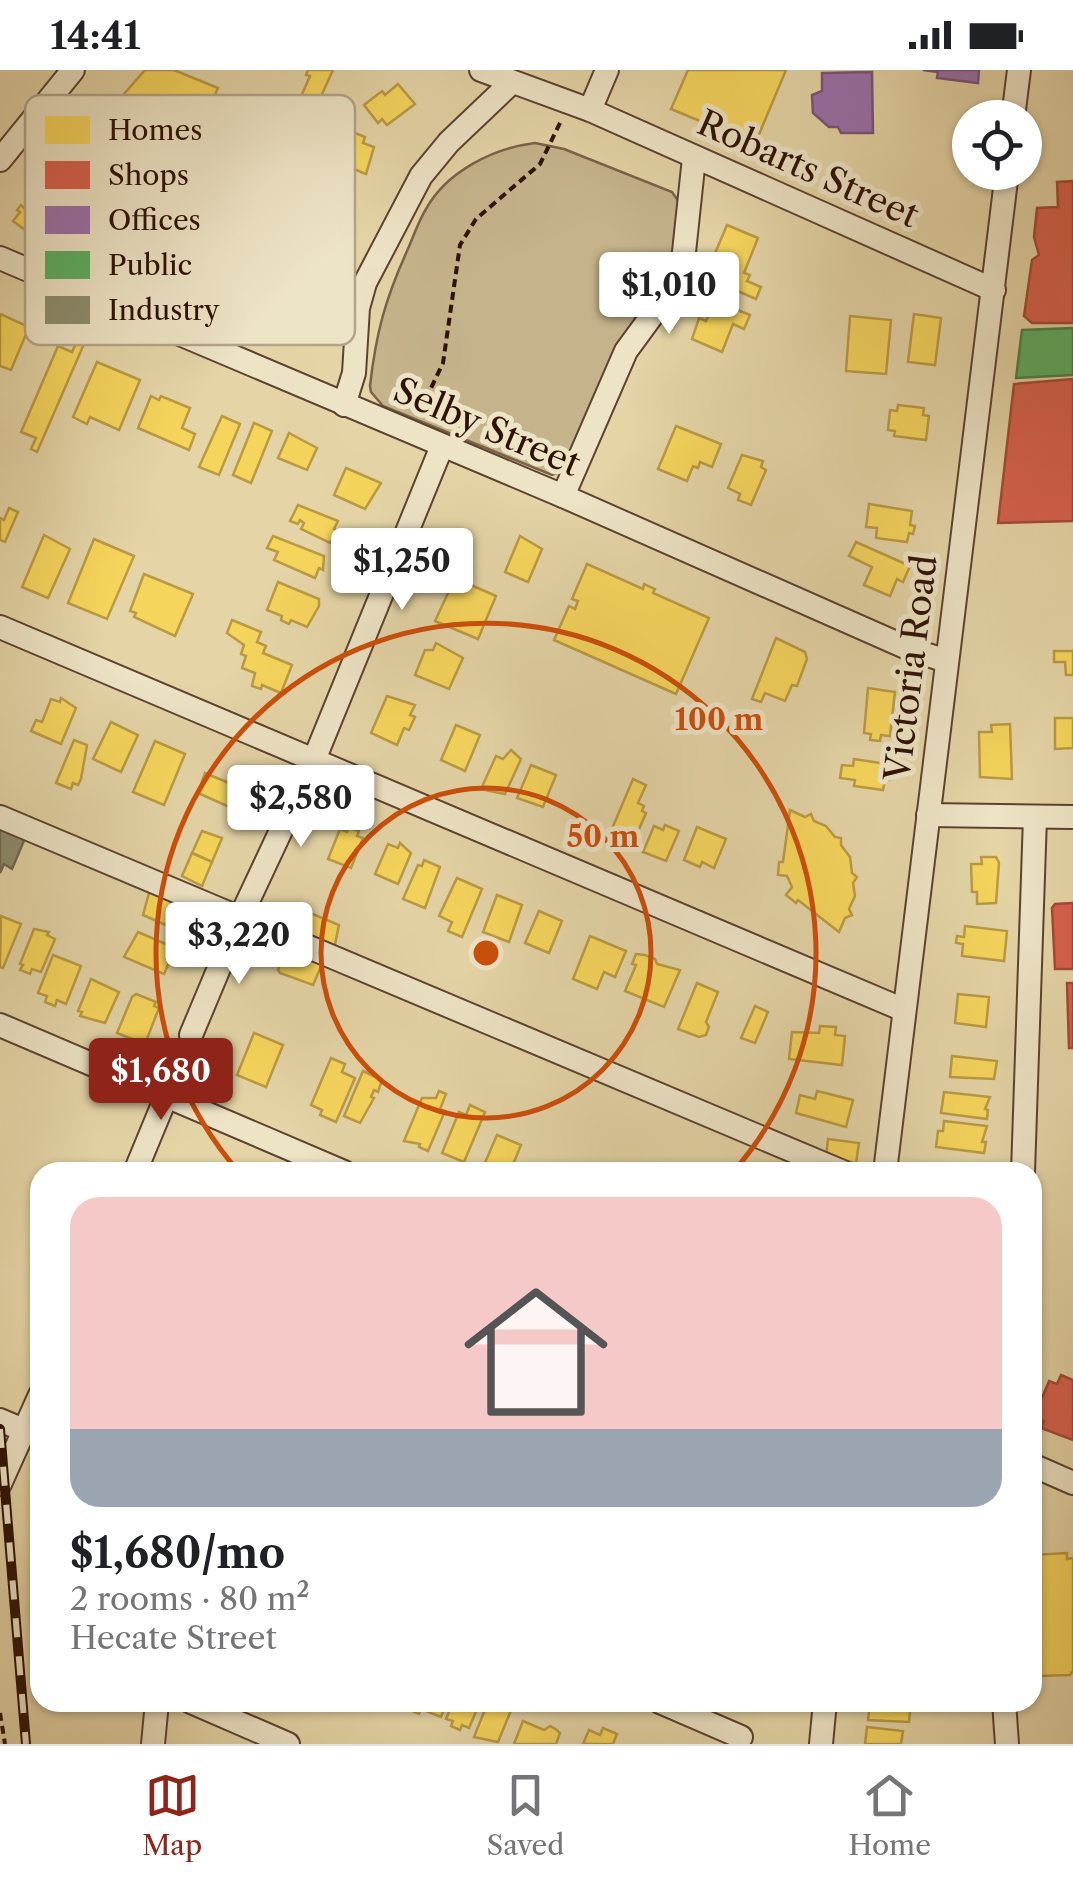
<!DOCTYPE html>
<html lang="en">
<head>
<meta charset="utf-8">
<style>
  body { margin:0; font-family:"Libre Caslon Text",serif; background:#f2f2f2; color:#202124; height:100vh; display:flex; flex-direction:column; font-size:38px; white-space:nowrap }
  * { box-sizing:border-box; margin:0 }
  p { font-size:32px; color:#757577 }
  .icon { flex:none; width:55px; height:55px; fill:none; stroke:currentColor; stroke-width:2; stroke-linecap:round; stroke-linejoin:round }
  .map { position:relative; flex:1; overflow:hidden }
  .sheet { position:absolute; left:30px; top:1092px; width:1012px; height:550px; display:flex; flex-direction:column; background:#fff; border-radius:30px; box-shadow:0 2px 8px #0004 }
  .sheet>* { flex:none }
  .fabs { position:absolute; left:952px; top:30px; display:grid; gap:20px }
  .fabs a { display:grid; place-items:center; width:90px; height:90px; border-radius:50%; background:#fff; box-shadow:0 2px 8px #0004; font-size:50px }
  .price { position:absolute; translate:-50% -85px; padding:0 22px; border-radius:10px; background:#fff; color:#222; font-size:32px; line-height:65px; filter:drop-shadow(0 2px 5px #0008) }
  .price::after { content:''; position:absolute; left:50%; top:60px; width:30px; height:22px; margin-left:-15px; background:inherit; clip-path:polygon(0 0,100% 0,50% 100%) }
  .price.on { background:#8f2418; color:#fff }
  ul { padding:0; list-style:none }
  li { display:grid; align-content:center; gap:20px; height:530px; padding:0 40px }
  li span { display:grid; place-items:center; height:310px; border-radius:30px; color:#555 }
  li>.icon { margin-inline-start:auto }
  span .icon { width:180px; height:180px; fill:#fffc; stroke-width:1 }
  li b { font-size:42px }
  .status { display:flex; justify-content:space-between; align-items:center; height:70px; padding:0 50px; background:#fff; direction:ltr }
  .status svg { height:28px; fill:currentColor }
  .dock { display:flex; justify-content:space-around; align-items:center; height:140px; border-top:2px solid #e0e0e0; background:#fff; font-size:28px; color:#757577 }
  .dock a { display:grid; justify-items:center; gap:5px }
  .dock .on { color:#8f2418 }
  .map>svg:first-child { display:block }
</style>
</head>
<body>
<div class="status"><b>14:41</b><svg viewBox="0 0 49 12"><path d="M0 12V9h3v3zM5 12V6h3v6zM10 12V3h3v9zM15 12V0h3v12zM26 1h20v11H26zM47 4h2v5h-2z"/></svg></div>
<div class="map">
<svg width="1073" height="1674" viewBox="0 0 1073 1674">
  <rect width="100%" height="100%" fill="#e4d4a6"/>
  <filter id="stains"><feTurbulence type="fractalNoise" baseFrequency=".002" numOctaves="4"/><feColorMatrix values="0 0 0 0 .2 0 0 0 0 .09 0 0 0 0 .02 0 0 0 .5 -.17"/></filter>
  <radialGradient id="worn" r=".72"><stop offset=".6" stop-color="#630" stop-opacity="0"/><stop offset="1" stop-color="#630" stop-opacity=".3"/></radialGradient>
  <path fill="#c5b38b" stroke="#7a624a" stroke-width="2.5" d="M535,73l29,6 108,43 10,14 -9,67 -110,198 -11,4 -169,-69 -12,-14 -1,-6c6,-53 15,-86 37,-135 6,-13 11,-29 19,-42 21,-38 68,-61 109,-66z"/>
  <g fill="#f6d55c" stroke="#ba9a43" stroke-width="2.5">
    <path d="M145,0h29l44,18 -21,47 -80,-33z"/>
    <path d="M308,0h25l-21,46 -16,-8 14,-32 -4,-1z"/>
    <path d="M688,0h98l-31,74 -84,-35z"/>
    <path d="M398,14l17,20 -28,21 -5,-6 -4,4 -14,-18 18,-14 3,4z"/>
    <path d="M348,60l17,7 -2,6 11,4 -8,27 -35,-14z"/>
    <path d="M30,129l16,9 -2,2 20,16 -11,15 -11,-9 -5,7 -24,-18 7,-9 -3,-2 4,-5 3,3z"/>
    <path d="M727,155l31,13 -14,35 6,2 -3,6 14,6 -5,12 -51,-22z"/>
    <path d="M715,231l35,14 -6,14 -11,-5 -11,28 -30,-13 7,-21 7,3z"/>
    <path d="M0,244l29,13 -18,43 -11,-4z"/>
    <path d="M914,244l27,4 -6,47 -27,-3z"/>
    <path d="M850,246l41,4 -5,54 -40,-3z"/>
    <path d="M77,271l7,3 -47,108 -6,-3 5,-11 -15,-6 37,-86 14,6z"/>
    <path d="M97,292l43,18 -21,50 -29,-13 -3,7 -14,-7z"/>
    <path d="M151,326l8,4 2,-4 29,12 -8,20 13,6 -6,16 -51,-22z"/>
    <path d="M898,335l26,3 -1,7 6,1 -3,24 -32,-4 1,-5 -7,-1 2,-20 7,1z"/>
    <path d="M222,346l18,8 -21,51 -20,-8z"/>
    <path d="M254,353l18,8 -21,52 -18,-8z"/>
    <path d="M676,356l45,18 -9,23 -12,-5 -2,6 -5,-2 -6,15 -29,-12z"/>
    <path d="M289,363l28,15 -10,22 -29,-12z"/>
    <path d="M742,385l21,6 -2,6 5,3 -15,35 -13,-5 2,-6 -12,-6z"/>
    <path d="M346,398l35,15 -16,26 -31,-14z"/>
    <path d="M869,434l43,7 -2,14 5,1 -2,8 -4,-1 -2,9 -31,-4 1,-10 -11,-1z"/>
    <path d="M298,435l40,16 -4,8 4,2 -8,12 -29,-14 3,-6 -4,-3 -2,4 -8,-3z"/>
    <path d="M9,438l9,4 -13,30 -5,-2v-22l4,2z"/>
    <path d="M44,465l26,14 -22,49 -26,-11z"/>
    <path d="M273,466l51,20 -1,14 -4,-2 -4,10 -41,-18 4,-8 -11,-4z"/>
    <path d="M520,466l22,13 -14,33 -23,-10z"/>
    <path d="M94,469l40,17 -27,63 -39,-16z"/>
    <path d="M856,472l54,24 -7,16 -6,-3 -7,17 -26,-11 8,-18 -23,-11z"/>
    <path d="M587,494l56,25 1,-5 11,5 -2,4 56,25 -33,76 -122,-54 15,-34 6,3 3,-8 -6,-2z"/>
    <path d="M144,504l49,20 -18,42 -41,-19 2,-4 -6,-2z"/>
    <path d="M455,508l41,18 -18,43 -43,-18z"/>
    <path d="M278,512l41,17v7l-12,21 -16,-7 -2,4 -8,-4 1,-4 -15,-6z"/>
    <path d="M232,550l29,12 -4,10 9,4 -3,7 29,12 -11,28 -19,-8 -1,4 -9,-3 3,-13 -13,-5 4,-12 -5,-2 3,-9 -17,-12z"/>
    <path d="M776,568l29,14 2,7 -10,27 -5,-1 -7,16 -20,-8 -4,9 -9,-3z"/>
    <path d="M436,573l27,15 -14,31 -34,-14 10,-25h8z"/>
    <path d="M1054,581h19v24h-7l-1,-13h-11z"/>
    <path d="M868,618l27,4 -5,44 -9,-1 -1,6 -10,-1 1,-6 -7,-1z"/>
    <path d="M387,626l28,9 -5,10 5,2 -6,13 -5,-2 -7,17 -26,-12z"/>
    <path d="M61,628l15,10 -15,36 -30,-13 5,-11 6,2 9,-23 9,3z"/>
    <path d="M1055,648h18v30l-18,1z"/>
    <path d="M111,652l27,13 -17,37 -28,-13z"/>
    <path d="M1010,654l2,55 -32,-2 -1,-45h13l-1,-7z"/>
    <path d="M456,655l24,10 -15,36 -24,-11z"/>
    <path d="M74,670l13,5 -6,34 -3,6 -5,-2 -2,6 -15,-6z"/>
    <path d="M155,671l30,13 -21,51 -31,-13z"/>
    <path d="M511,680l10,9 -16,35 -24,-5 15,-33 7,3z"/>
    <path d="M854,689l33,5 -1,8 4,1 -1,7 -4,-1 -2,11 -29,-4 1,-6 -15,-2 2,-13 11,1z"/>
    <path d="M531,695l25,10 -13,32 -26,-9z"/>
    <path d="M205,703l48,20 -10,20 -45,-20z"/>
    <path d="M633,709l13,6 -8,18 6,3 -2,5 4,2 -16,37 -15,-7 2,-4 -8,-3z"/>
    <path d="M790,740l15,7 6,-3 3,7 12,5 9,11 6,1v7l9,12 2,16 5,4 -4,6 2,13 -6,13 3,6 -7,3 -6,14 -41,-32 -2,3 -10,-8 6,-8 -5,-11 -9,-1 1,-13h4z"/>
    <path d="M665,755l14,6 -13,30 -23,-9 11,-26 9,4z"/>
    <path d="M697,757l29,12 -12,29 -12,-6 -2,5 -16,-7z"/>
    <path d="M349,758l10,3 -2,5 6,2 -12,30 -23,-9 12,-30 7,3z"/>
    <path d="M202,761l20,7 -10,24 -20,-9z"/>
    <path d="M400,773l11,10 -13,31 -23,-10 13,-30 10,4z"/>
    <path d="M192,783l20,9 -10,24 -20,-10z"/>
    <path d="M981,787h15l3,6 -3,40 -19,1v-12h-5l-1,-28h11z"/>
    <path d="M424,790l16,7 -15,41 -22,-9 15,-34 4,1z"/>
    <path d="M457,808l25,11 -20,48 -14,-6 4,-9 -13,-6z"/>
    <path d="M151,816l38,18 -12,26 -34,-15z"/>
    <path d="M497,825l25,10 -13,37 -26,-10z"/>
    <path d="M303,840l36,15 -5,24 -40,-17z"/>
    <path d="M539,841l23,10 -13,32 -24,-10z"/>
    <path d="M1,846l20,8 -18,44 -3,-1z"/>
    <path d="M965,856l42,5 -3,30 -42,-5 1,-12 -7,-1 1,-7 7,1z"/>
    <path d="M34,859l15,3 -2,3 8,4 -14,33 -9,-3 -2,5 -10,-4 3,-5 -3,-1z"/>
    <path d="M138,862l37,16 -11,26 -40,-17z"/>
    <path d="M590,866l36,15 -11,26 -11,-5 -7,17 -24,-10z"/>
    <path d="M287,877l36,15 -10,23 -33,-12 -2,-3z"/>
    <path d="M636,884l9,1 10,4 2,5 23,6 -16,37 -39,-16 11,-26 -4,-1z"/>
    <path d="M53,885l28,11 -15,38 -9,-4 -2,6 -10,-4 2,-6 -9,-3z"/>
    <path d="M91,909l28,13 -14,31 -25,-7 2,-4 -4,-1z"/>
    <path d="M697,913l21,9 -12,30 3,5 -3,8 -7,2 -21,-8z"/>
    <path d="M136,924l20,8 -2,4 5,2 -14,36 -28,-11 15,-36z"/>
    <path d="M958,924l31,3 -3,30 -31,-4z"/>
    <path d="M755,936l13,6 -13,31 -14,-5z"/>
    <path d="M820,956l16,1 -1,8 10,1 -3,29 -53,-6 3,-27 27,1z"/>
    <path d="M254,963l29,12 -17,42 -29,-12z"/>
    <path d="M952,986l45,5 -3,18 -44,-2z"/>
    <path d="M331,988l14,6 -3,8 13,6 -19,44 -16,-7 2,-5 -11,-5z"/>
    <path d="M363,1001l19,9 -4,12 -4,-2 -3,7 3,1 -14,25 -16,-7z"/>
    <path d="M439,1021l7,3 -6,15 5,2 -17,40 -9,-4 1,-3 -16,-3 18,-43h14z"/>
    <path d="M817,1021l36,9 -7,27 -50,-14 4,-18 15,4z"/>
    <path d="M944,1022l46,5 -5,12 3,1 -1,9 -46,-6z"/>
    <path d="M470,1035l15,7 -21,50 -22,-9 17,-41 7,3z"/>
    <path d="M944,1051l43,5 -5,16h4l-2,11 -48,-6 2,-16h5z"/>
    <path d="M497,1065l24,10 -11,27h-29z"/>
    <path d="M828,1069l31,4 -3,20 -30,-6z"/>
    <path d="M940,1094l31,4 -1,4h-31z"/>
    <path d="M1067,1483v6l6,-1v113l-3,4 -34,1 -4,-4v-117z"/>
    <path d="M416,1632h31l-6,15 -20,-8 -2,5 -5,-2z"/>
    <path d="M453,1632h27l-11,26 -7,-3 -2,5 -9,-4 2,-5 -7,-2z"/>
    <path d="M488,1632l26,1 -16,39 -24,-5z"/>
    <path d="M864,1632h47l-2,20 -41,-2 1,-9 -6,-1z"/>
    <path d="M523,1651l21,9 6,-4 7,4 3,3 -4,11h-42z"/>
    <path d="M867,1657l36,4 -2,13h-36z"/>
    <path d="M603,1658l14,6 -4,10h-30l6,-14 11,5z"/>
  </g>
  <g fill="#d6604d" stroke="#a44938" stroke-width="2.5">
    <path d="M1073,111v142h-41l-8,-7 8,-56 7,-5 -5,-18 3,-29 21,-1 -1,-25z"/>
    <path d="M1073,309v142l-75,2 16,-139z"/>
    <path d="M1073,833v66h-18l-3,-61 3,-4z"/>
    <path d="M1067,913h6v65h-4z"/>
    <path d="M1061,1305l12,5v60l-32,-12 3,-7 -10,-4 15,-36 8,3z"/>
  </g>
  <g fill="#9970ab" stroke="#79547a" stroke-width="2.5">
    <path d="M923,0h56l-1,13 -41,-5 1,-6z"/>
    <path d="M872,2l1,61h-32l-3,-6h-9l-16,-14 -1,-18 10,-4v-18z"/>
  </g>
  <path fill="#5aae61" stroke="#4d7f46" stroke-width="2.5" d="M1073,258v47l-57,3 6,-48z"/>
  <path fill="#8c8c6e" stroke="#70674f" stroke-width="2.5" d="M0,755l26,11 -14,33 -8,-5 -4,9z"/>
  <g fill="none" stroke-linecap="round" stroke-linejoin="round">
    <defs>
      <g id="minor">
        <path d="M481,0l109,40 404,180"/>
        <path d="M590,40l17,-40"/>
        <path d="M1013,48l6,-48"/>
        <path d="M0,90l73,-90"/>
        <path d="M0,188l563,238 349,154 35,11"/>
        <path d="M344,335l10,-32 4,-65 7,-25 56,-107 28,-34 62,-59"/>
        <path d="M563,426l63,-145 52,-71 6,-28 10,-94"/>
        <path d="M0,557l904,383"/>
        <path d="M928,745l145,2"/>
        <path d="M0,747l843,355"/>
        <path d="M0,955l344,147"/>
        <path d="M191,965l49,-117 74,-158 128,-314"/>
        <path d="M135,1102l31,-75"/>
        <path d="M885,1102l122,-1000"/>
        <path d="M1023,1102l12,-355"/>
        <path d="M0,1350l40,17"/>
        <path d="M1032,1395l41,18"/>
        <path d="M0,1414l40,-89"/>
        <path d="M191,1632l97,42"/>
        <path d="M660,1632l81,35"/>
        <path d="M1004,1632l3,42"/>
        <path d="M153,1674l4,-42"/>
        <path d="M821,1674l4,-42"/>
      </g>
    </defs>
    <use href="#minor" stroke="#5c4230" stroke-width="26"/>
    <g stroke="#2e1208" stroke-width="4" stroke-dasharray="8 5" stroke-linecap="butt">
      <path d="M420,341l23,-48 17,-118 16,-26 64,-55 21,-43"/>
      <path d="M0,1643l5,31"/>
    </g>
    <use href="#minor" stroke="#ede3c5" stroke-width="22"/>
    <defs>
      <path id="rail" d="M0,1359l26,315"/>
    </defs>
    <use href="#rail" stroke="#2e1208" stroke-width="10"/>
    <use href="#rail" stroke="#ede3c5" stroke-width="6" stroke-dasharray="19" stroke-linecap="butt"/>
  </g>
  <g fill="none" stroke="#cc4e0b" stroke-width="5">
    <circle cx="486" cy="883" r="165"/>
    <path d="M239 1102A330 330 0 1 1 733 1102"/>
  </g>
  <g text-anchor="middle" stroke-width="10" stroke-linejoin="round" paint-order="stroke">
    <g font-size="35" fill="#2e1208" stroke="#ede3c5">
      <text transform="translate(808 99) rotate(24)" y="12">Robarts Street</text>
      <text transform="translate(487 357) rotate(23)" y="12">Selby Street</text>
      <text transform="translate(911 598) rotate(-83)" y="12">Victoria Road</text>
    </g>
  </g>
  <rect x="25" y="25" width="330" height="250" rx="15" fill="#ede3c5" stroke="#b4a48c" stroke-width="2.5"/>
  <rect x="45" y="46" width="45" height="28" fill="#f6d55c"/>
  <rect x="45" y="91" width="45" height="28" fill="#d6604d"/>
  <rect x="45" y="136" width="45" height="28" fill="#9970ab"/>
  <rect x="45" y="181" width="45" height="28" fill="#5aae61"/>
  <rect x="45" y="226" width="45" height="28" fill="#8c8c6e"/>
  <g font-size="28" fill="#2e1208">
    <text x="108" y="70">Homes</text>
    <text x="108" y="115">Shops</text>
    <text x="108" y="160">Offices</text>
    <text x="108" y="205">Public</text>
    <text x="108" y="250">Industry</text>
  </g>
  <circle cx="486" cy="883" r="15" fill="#cc4e0b" stroke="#ede3c5" stroke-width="5"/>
  <g font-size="30" text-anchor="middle" font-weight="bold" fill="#cc4e0b" stroke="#ede3c5" stroke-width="10" stroke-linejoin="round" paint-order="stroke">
    <text x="719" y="660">100 m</text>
    <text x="603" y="777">50 m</text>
  </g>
  <rect width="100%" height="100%" filter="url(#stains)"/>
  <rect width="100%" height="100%" fill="url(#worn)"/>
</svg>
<div class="fabs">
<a><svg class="icon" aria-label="locate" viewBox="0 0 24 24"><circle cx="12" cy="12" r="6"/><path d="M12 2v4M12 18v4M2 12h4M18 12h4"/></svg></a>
</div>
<b class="price" style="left:669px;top:267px">$1,010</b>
<b class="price" style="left:402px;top:543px">$1,250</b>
<b class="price" style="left:301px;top:780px">$2,580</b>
<b class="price" style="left:239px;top:917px">$3,220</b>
<b class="price on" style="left:161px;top:1053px">$1,680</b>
<section class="sheet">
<ul>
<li><span style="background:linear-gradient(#f6c9c9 75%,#9aa5b1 0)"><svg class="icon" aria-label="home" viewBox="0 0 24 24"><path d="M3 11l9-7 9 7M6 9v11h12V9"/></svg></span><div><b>$1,680/mo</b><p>2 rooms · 80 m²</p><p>Hecate Street</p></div></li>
</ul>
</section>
</div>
<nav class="dock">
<a class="on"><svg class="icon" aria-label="map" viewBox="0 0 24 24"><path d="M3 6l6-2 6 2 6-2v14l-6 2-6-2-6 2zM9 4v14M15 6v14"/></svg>Map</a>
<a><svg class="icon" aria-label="saved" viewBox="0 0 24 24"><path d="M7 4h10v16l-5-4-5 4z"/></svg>Saved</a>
<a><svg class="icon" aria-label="home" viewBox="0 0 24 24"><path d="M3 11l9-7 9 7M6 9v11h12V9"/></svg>Home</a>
</nav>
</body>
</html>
